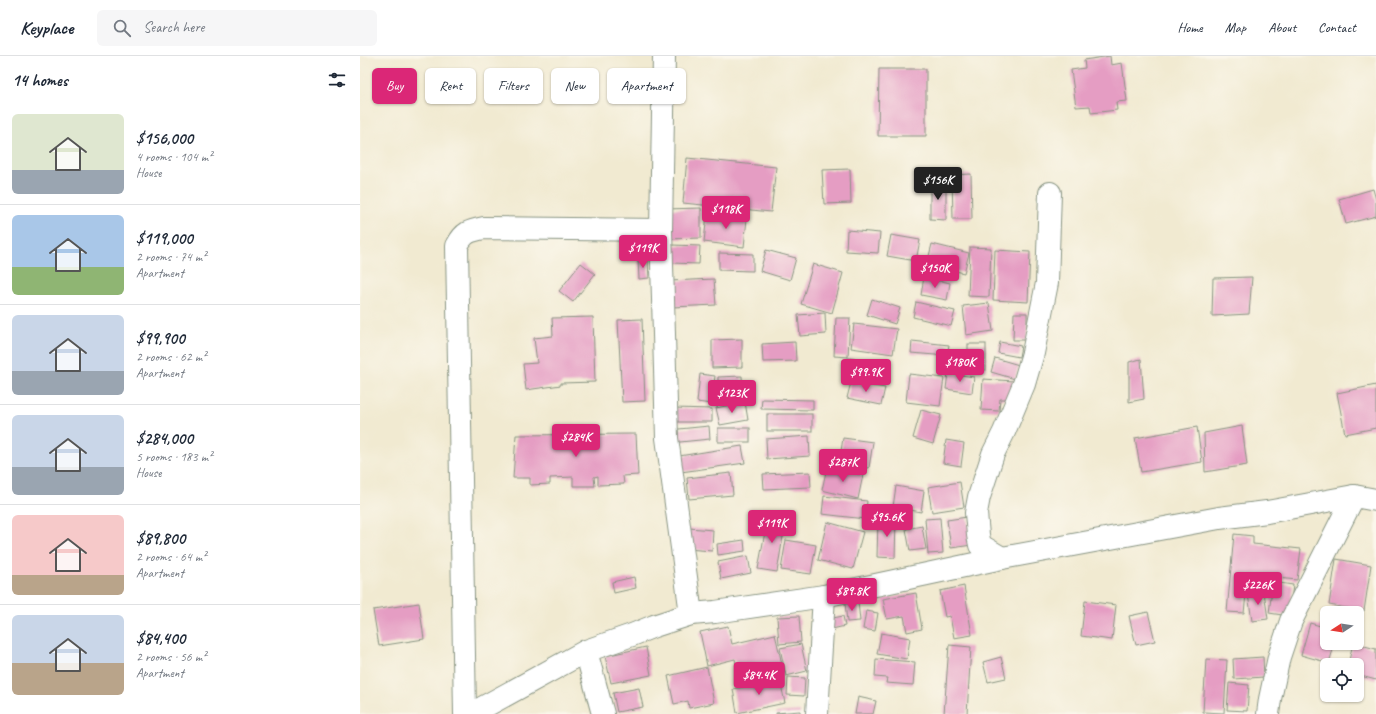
<!DOCTYPE html>
<html lang="en">
<head>
<meta charset="utf-8">
<style>
  body { margin:0; font-family:Caveat,sans-serif; background:#f6f6f7; color:#1f2937; height:100vh; display:flex; flex-direction:column; font-size:15px; white-space:nowrap }
  * { box-sizing:border-box; margin:0 }
  p { font-size:13px; color:#747a83 }
  .icon { flex:none; width:22px; height:22px; fill:none; stroke:currentColor; stroke-width:2; stroke-linecap:round; stroke-linejoin:round }
  .map { position:relative; flex:1; overflow:hidden }
  .side { display:flex; flex-direction:column; background:#fff; width:360px }
  .side>* { flex:none }
  .top-card { position:absolute; left:12px; top:12px; width:380px; height:36px; display:flex; gap:8px }
  .needle { width:26px; rotate:258deg }
  .tools { position:absolute; left:960px; top:550px; display:grid; gap:8px }
  .tools a { display:grid; place-items:center; width:44px; height:44px; border-radius:6px; background:#fff; box-shadow:0 1px 3px #0004; font-size:20px }
  .price { position:absolute; translate:-50% -34px; padding:0 9px; border-radius:4px; background:#db2777; color:#fff; font-size:13px; line-height:26px; filter:drop-shadow(0 1px 2px #0008) }
  .price::after { content:''; position:absolute; left:50%; top:24px; width:12px; height:9px; margin-left:-6px; background:inherit; clip-path:polygon(0 0,100% 0,50% 100%) }
  .price.current { background:#222; color:#fff }
  ul { padding:0; list-style:none }
  li { display:flex; align-items:center; gap:12px; height:100px; padding:0 12px }
  li+li { border-top:1px solid #e0e1e3 }
  li span { display:grid; place-items:center; flex:none; width:112px; height:80px; border-radius:6px; color:#555 }
  li>.icon { margin-inline-start:auto }
  span .icon { width:48px; height:48px; fill:#fffc; stroke-width:1 }
  li b { font-size:17px }
  h2 { display:flex; justify-content:space-between; align-items:center; height:48px; padding:0 12px; font-size:17px }
  .pill { padding:0 14px; border-radius:6px; background:#fff; box-shadow:0 1px 3px #0004; font-size:14px; line-height:36px }
  .pill.current { background:#db2777; color:#fff }
  header { display:flex; align-items:center; gap:24px; box-sizing:border-box; height:56px; padding:0 20px; background:#fff; border-bottom:1px solid #e0e1e3 }
  header strong { font-size:19px }
  nav { display:flex; gap:22px; margin-inline-start:auto; font-size:14px }
  .search { width:280px; height:36px; background:#f6f6f7; display:flex; align-items:center; gap:10px; box-sizing:border-box; padding:0 14px; border-radius:6px; color:#747a83; font-size:15px }
  main { display:flex; flex:1; min-height:0 }
  .map>svg:first-child { display:block }
</style>
</head>
<body>
<header>
<strong>Keyplace</strong>
<div class="search"><svg class="icon" aria-label="search" viewBox="0 0 24 24"><circle cx="10" cy="10" r="6"/><path d="M15 15l6 6"/></svg>Search here</div>
<nav><a>Home</a><a>Map</a><a>About</a><a>Contact</a></nav>
</header>
<main>
<section class="side">
<h2>14 homes<svg class="icon" aria-label="filters" viewBox="0 0 24 24"><path d="M4 7h16M4 17h16"/><circle cx="9" cy="7" r="2"/><circle cx="15" cy="17" r="2"/></svg></h2>
<ul>
<li><span style="background:linear-gradient(#dfe7d0 70%,#9aa5b1 0)"><svg class="icon" aria-label="home" viewBox="0 0 24 24"><path d="M3 11l9-7 9 7M6 9v11h12V9"/></svg></span><div><b>$156,000</b><p>4 rooms · 104 m²</p><p>House</p></div></li>
<li><span style="background:linear-gradient(#a9c7e8 65%,#8fb573 0)"><svg class="icon" aria-label="home" viewBox="0 0 24 24"><path d="M3 11l9-7 9 7M6 9v11h12V9"/></svg></span><div><b>$119,000</b><p>2 rooms · 74 m²</p><p>Apartment</p></div></li>
<li><span style="background:linear-gradient(#c9d6e8 70%,#9aa5b1 0)"><svg class="icon" aria-label="home" viewBox="0 0 24 24"><path d="M3 11l9-7 9 7M6 9v11h12V9"/></svg></span><div><b>$99,900</b><p>2 rooms · 62 m²</p><p>Apartment</p></div></li>
<li><span style="background:linear-gradient(#c9d6e8 65%,#9aa5b1 0)"><svg class="icon" aria-label="home" viewBox="0 0 24 24"><path d="M3 11l9-7 9 7M6 9v11h12V9"/></svg></span><div><b>$284,000</b><p>5 rooms · 183 m²</p><p>House</p></div></li>
<li><span style="background:linear-gradient(#f6c9c9 75%,#b9a48a 0)"><svg class="icon" aria-label="home" viewBox="0 0 24 24"><path d="M3 11l9-7 9 7M6 9v11h12V9"/></svg></span><div><b>$89,800</b><p>2 rooms · 64 m²</p><p>Apartment</p></div></li>
<li><span style="background:linear-gradient(#c9d6e8 60%,#b9a48a 0)"><svg class="icon" aria-label="home" viewBox="0 0 24 24"><path d="M3 11l9-7 9 7M6 9v11h12V9"/></svg></span><div><b>$84,400</b><p>2 rooms · 56 m²</p><p>Apartment</p></div></li>
</ul>
</section>
<div class="map">
<svg width="1016" height="658" viewBox="0 0 1016 658">
  <rect width="100%" height="100%" fill="#fbf7ec"/>
  <filter id="ink" filterUnits="userSpaceOnUse"><feTurbulence type="fractalNoise" baseFrequency=".025" numOctaves="2"/><feDisplacementMap in="SourceGraphic" scale="8" xChannelSelector="R" yChannelSelector="G"/><feConvolveMatrix kernelMatrix="1 2 1 2 8 2 1 2 1" color-interpolation-filters="sRGB"/></filter>
  <filter id="wash" filterUnits="userSpaceOnUse"><feTurbulence type="fractalNoise" baseFrequency=".012" numOctaves="4" result="noise"/><feDisplacementMap in="SourceGraphic" scale="16" xChannelSelector="R" yChannelSelector="G"/><feGaussianBlur stdDeviation="0.9" result="paint"/><feColorMatrix in="noise" values="0 0 0 0 0 0 0 0 0 0 0 0 0 0 0 0 0 1.4 0 .05"/><feComposite in="paint" operator="in"/></filter>
  <g filter="url(#wash)">
    <rect width="100%" height="100%" fill="#f1ead1"/>
    <g id="blocks">
      <g fill="#e59dc3">
        <path d="M750,0l1,9 11,-2 5,38 -11,1 1,8 -26,3 -1,-7 -14,1 -5,-37 14,-2 -1,-8z"/>
        <path d="M519,13h47v67h-48z"/>
        <path d="M327,102l89,9 -5,45 -88,-9z"/>
        <path d="M490,113l1,34 -27,1 -2,-34z"/>
        <path d="M611,118l1,45h-19l-1,-44z"/>
        <path d="M570,127h16v37l-16,-1z"/>
        <path d="M1013,133l3,11v16l-30,8 -7,-25z"/>
        <path d="M341,152v30l-34,1 -1,-30z"/>
        <path d="M347,158l40,5 -3,28 -40,-5z"/>
        <path d="M487,174l33,3 -2,20 -32,-2z"/>
        <path d="M531,179l29,5 -4,21 -29,-5z"/>
        <path d="M287,184l1,10 -9,1 -1,-9z"/>
        <path d="M572,188l37,9 -5,20 -37,-9z"/>
        <path d="M312,189l28,1 -1,18 -28,-1z"/>
        <path d="M610,191l21,1 -2,49 -21,-1z"/>
        <path d="M406,194l30,8 -6,22 -30,-9z"/>
        <path d="M635,194l35,2 -2,50 -35,-2z"/>
        <path d="M288,195l1,6 -7,1 -1,-6z"/>
        <path d="M359,197l34,1v17l-34,-1z"/>
        <path d="M278,203h10l1,19 -10,1z"/>
        <path d="M221,207l14,11 -22,28 -14,-11z"/>
        <path d="M453,208l30,9 -11,40 -31,-9z"/>
        <path d="M564,221l26,6 -3,17 -26,-5z"/>
        <path d="M892,221l-3,37 -37,2 1,-38z"/>
        <path d="M354,223l2,26 -44,2 -2,-26z"/>
        <path d="M512,243l28,9 -5,16 -28,-9z"/>
        <path d="M556,246l39,9 -4,15 -38,-9z"/>
        <path d="M629,247l4,28 -27,4 -3,-29z"/>
        <path d="M465,257l1,21 -26,2 -2,-21z"/>
        <path d="M654,257h13v27h-14z"/>
        <path d="M233,261l2,65 -34,1v2l-35,5 -3,-26 14,-1 -3,-25 19,-2 -1,-18z"/>
        <path d="M476,262h14l-2,39 -14,-1z"/>
        <path d="M282,263l3,82 -23,1 -4,-82z"/>
        <path d="M494,268l43,5 -4,25 -42,-6z"/>
        <path d="M382,283v28l-30,1v-28z"/>
        <path d="M552,285l37,4 -2,11 -36,-3z"/>
        <path d="M435,286l1,19 -33,1 -1,-18z"/>
        <path d="M640,286l21,4 -2,11 -21,-4z"/>
        <rect x="608" y="288" width="18" height="26"/>
        <path d="M488,302l39,6 -2,17 -39,-6z"/>
        <path d="M635,302l24,7 -4,14 -24,-7z"/>
        <path d="M781,303l3,40 -15,3v-40z"/>
        <path d="M588,317l26,4 -2,16 -26,-4z"/>
        <path d="M340,318l15,2 -4,28 -14,-2z"/>
        <path d="M549,318l35,4 -4,28 -34,-4z"/>
        <path d="M382,320l1,23 -25,1v-23z"/>
        <path d="M623,323l31,2 -1,18h-13l-1,12 -18,-1z"/>
        <path d="M491,326l34,6 -4,17 -34,-7z"/>
        <path d="M1016,329v43l-31,6 -8,-41z"/>
        <path d="M402,343l51,1v10l-52,-1z"/>
        <path d="M385,346l3,18 -28,5 -4,-17z"/>
        <path d="M314,352l38,1v13h-38z"/>
        <path d="M561,354l20,5 -8,29 -20,-6z"/>
        <rect x="407" y="358" width="45" height="17"/>
        <path d="M349,370l1,13 -40,4 -1,-13z"/>
        <path d="M882,370l5,39 -42,7 -1,-39z"/>
        <path d="M837,371l5,35 -61,10 -6,-34z"/>
        <rect x="358" y="372" width="32" height="14"/>
        <path d="M276,378l2,41 -15,1 1,8 -26,1v-9l-4,1 1,9h-22v-9l-23,1v6l-20,1v-7h-17l3,-43z"/>
        <path d="M449,380l1,20 -43,3 -1,-20z"/>
        <path d="M483,382l30,4 -4,26 -30,-4z"/>
        <path d="M586,384l18,3 -3,23 -18,-3z"/>
        <path d="M382,390l3,17 -64,9 -2,-16z"/>
        <path d="M467,411l36,8 -5,24 -36,-9z"/>
        <path d="M450,416l1,15 -47,2 -1,-15z"/>
        <path d="M371,417l2,22 -44,4 -2,-21z"/>
        <path d="M600,426l4,25 -32,5 -4,-25z"/>
        <path d="M536,430l28,5 -3,21 -28,-5z"/>
        <path d="M464,440l43,5 -2,18 -43,-5z"/>
        <path d="M408,460l18,3 -9,53 -19,-3z"/>
        <path d="M607,461l5,28 -21,3 -4,-28z"/>
        <path d="M580,462l3,35 -15,1 -3,-35z"/>
        <path d="M518,463h18l-1,39 -18,-1z"/>
        <path d="M467,466l36,10 -10,37 -35,-9z"/>
        <path d="M562,470l4,23 -16,2 -4,-22z"/>
        <path d="M329,472l24,2 -1,21 -25,-2z"/>
        <path d="M874,478l19,2v8l48,5 -4,31 -49,-5 -4,38 -17,-1z"/>
        <path d="M384,484l1,11 -27,4 -1,-11z"/>
        <path d="M426,484l30,5 -5,29 -30,-4z"/>
        <path d="M388,500l3,17 -30,6 -3,-17z"/>
        <path d="M976,503l35,6 -7,46 -35,-6z"/>
        <path d="M274,521l2,11 -22,5 -2,-11z"/>
        <path d="M913,526l20,3 -4,31 -20,-3z"/>
        <path d="M604,530l8,49 -18,3 -4,-22 -5,1 -5,-26z"/>
        <path d="M904,536l4,27 -16,2 -4,-27z"/>
        <path d="M556,537l6,36 -15,3 -3,-16 -17,3 -4,-20z"/>
        <path d="M725,545l31,4 -4,35 -31,-4z"/>
        <path d="M498,546l2,19 -13,1 -2,-19z"/>
        <path d="M59,547l5,36 -45,7 -6,-36z"/>
        <path d="M506,555l12,2 -3,18 -12,-2z"/>
        <path d="M788,556l7,29 -19,4 -7,-29z"/>
        <path d="M439,560l2,26 -22,2 -2,-27z"/>
        <path d="M483,560l2,10 -30,7 -2,-11z"/>
        <path d="M950,567l17,5v15h8l-6,20 -28,-8z"/>
        <path d="M368,570l4,18 43,-10 9,39 -44,10 -5,-24 -28,7 -7,-34z"/>
        <path d="M521,577l29,5 -3,21 -30,-5z"/>
        <path d="M993,587l23,6v31l-19,-5v-10h-9z"/>
        <path d="M441,588l6,27 -21,5 -6,-28z"/>
        <path d="M589,589l22,2 -4,67h-23z"/>
        <path d="M286,591l5,28 -40,8 -6,-27z"/>
        <path d="M641,601l5,21 -18,4 -5,-20z"/>
        <path d="M903,601l1,20 -30,2 -1,-20z"/>
        <path d="M516,603l39,3 -2,23 -27,-2 1,-5 -12,-1z"/>
        <path d="M846,603l21,1 -3,53 -21,-1z"/>
        <path d="M347,611l7,36 -25,5 -1,-7 -14,3 -6,-28z"/>
        <path d="M428,621l17,1 -1,18 -17,-1z"/>
        <path d="M420,624l5,23 -48,10 -4,-24z"/>
        <path d="M869,627l20,2 -2,26 -20,-1z"/>
        <path d="M279,632l4,19 -26,5 -4,-19z"/>
        <path d="M498,641l18,4 -3,13h-18z"/>
        <path d="M440,655v3h-24v-1z"/>
      </g>
    </g>
  </g>
  <g filter="url(#ink)">
    <use href="#blocks" fill-opacity="0" stroke="#889482" stroke-width="1"/>
    <g fill="none" stroke-linecap="round" stroke-linejoin="round">
      <defs>
        <g id="minor">
          <path d="M304,0l-3,174 6,208 24,176"/>
          <path d="M642,502l-22,-13 -2,-10 -2,-22 3,-16 14,-43 11,-22 20,-48 9,-31 14,-70 3,-90"/>
          <path d="M226,595l17,63"/>
          <path d="M105,658l-8,-468c7,-14 12,-15 27,-18l177,2"/>
          <path d="M111,658l115,-63 46,-16 22,-9 37,-12 24,-2 109,-16 178,-38 217,-40 48,-6 87,-16 22,4"/>
          <path d="M457,658l7,-118"/>
          <path d="M908,658l2,-15 9,-42 12,-36 63,-125"/>
        </g>
      </defs>
      <use href="#minor" stroke="#889482" stroke-width="24"/>
      <use href="#minor" stroke="#fff" stroke-width="22"/>
    </g>
  </g>
</svg>
<div class="tools">
<a><svg class="needle" viewBox="-14 -14 28 28"><path d="M0-13l5 13h-10z" fill="#e53935"/><path d="M0 13l5-13h-10z" fill="#747a83"/></svg></a>
<a><svg class="icon" aria-label="locate" viewBox="0 0 24 24"><circle cx="12" cy="12" r="6"/><path d="M12 2v4M12 18v4M2 12h4M18 12h4"/></svg></a>
</div>
<b class="price current" style="left:578px;top:145px">$156K</b>
<b class="price" style="left:366px;top:174px">$118K</b>
<b class="price" style="left:283px;top:213px">$119K</b>
<b class="price" style="left:575px;top:233px">$150K</b>
<b class="price" style="left:600px;top:327px">$180K</b>
<b class="price" style="left:506px;top:337px">$99.9K</b>
<b class="price" style="left:372px;top:358px">$123K</b>
<b class="price" style="left:216px;top:402px">$284K</b>
<b class="price" style="left:483px;top:427px">$287K</b>
<b class="price" style="left:527px;top:482px">$95.6K</b>
<b class="price" style="left:412px;top:488px">$119K</b>
<b class="price" style="left:898px;top:550px">$226K</b>
<b class="price" style="left:492px;top:556px">$89.8K</b>
<b class="price" style="left:399px;top:640px">$84.4K</b>
<div class="top-card">
<a class="pill current">Buy</a>
<a class="pill">Rent</a>
<a class="pill">Filters</a>
<a class="pill">New</a>
<a class="pill">Apartment</a>
</div>
</div>
</main>
</body>
</html>
